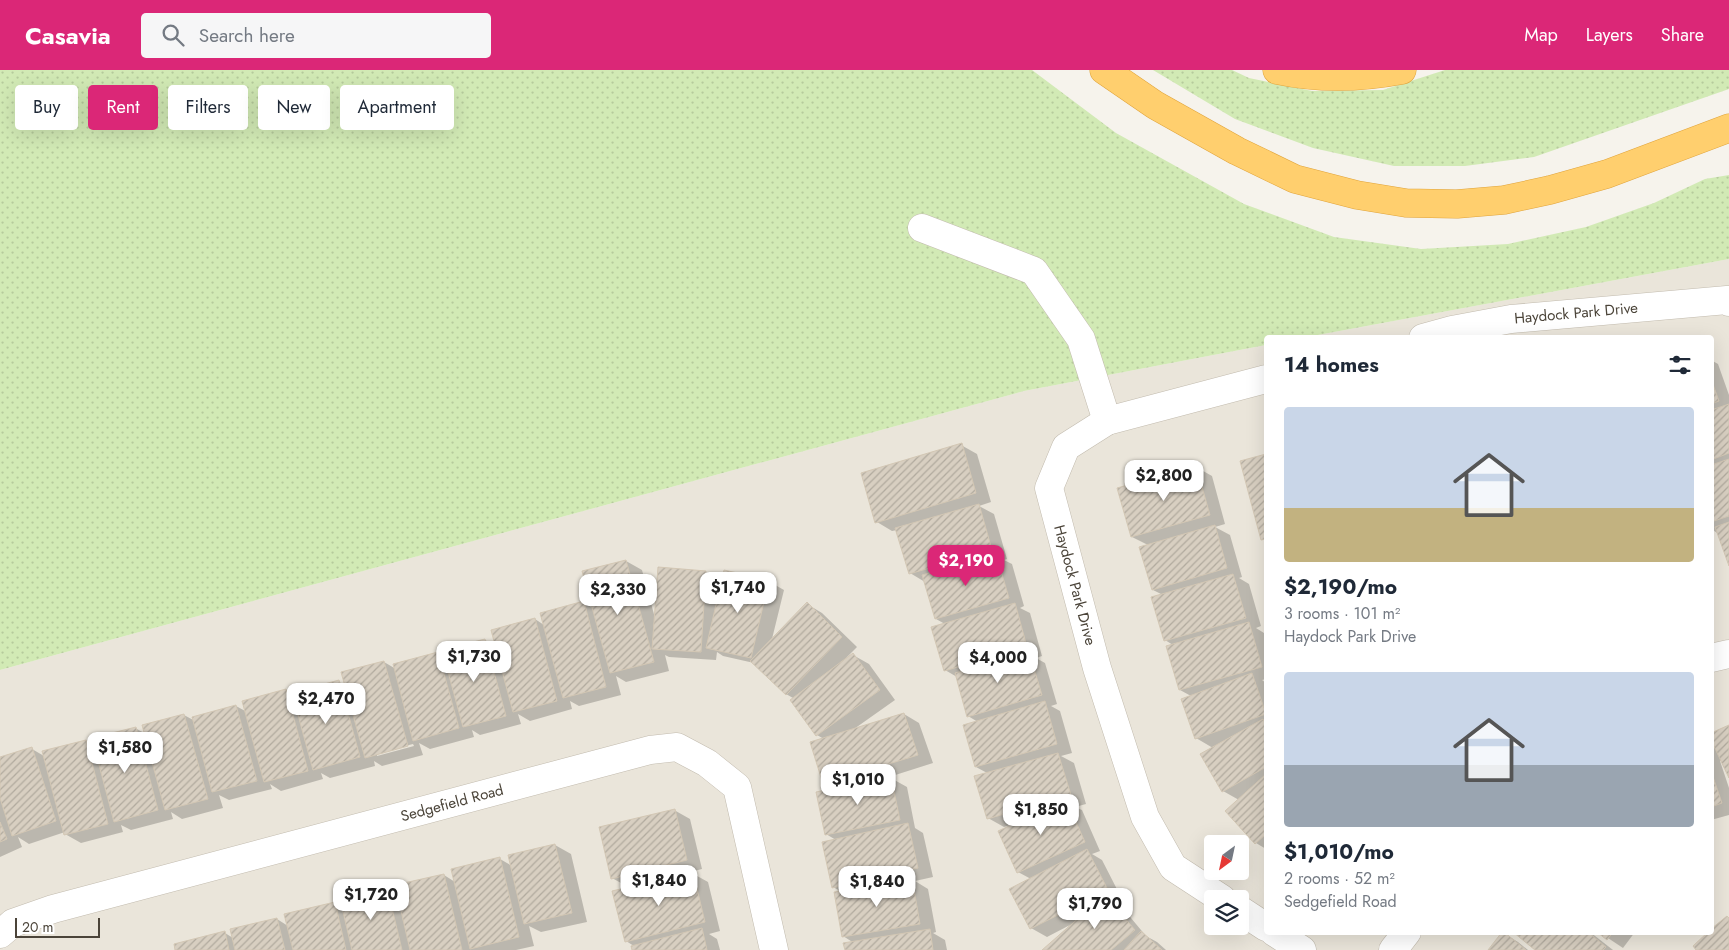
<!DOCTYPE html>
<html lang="en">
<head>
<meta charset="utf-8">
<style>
  body { margin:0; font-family:Jost,sans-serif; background:#f6f6f7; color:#1f2937; height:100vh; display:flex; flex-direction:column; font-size:19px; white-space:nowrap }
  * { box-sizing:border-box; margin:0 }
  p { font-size:16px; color:#747a83 }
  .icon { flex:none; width:28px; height:28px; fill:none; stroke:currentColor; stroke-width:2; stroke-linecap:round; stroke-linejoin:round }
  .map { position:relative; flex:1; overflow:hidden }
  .details { position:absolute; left:1264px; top:265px; width:450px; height:600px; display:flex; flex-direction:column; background:#fff; border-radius:5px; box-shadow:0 5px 20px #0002 }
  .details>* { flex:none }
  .banner { position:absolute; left:15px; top:15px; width:475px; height:45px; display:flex; gap:10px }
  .needle { width:32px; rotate:213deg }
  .buttons { position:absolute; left:1204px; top:765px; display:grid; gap:10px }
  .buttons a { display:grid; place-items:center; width:45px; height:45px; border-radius:5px; background:#fff; box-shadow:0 5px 20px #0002; font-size:25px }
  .scale { position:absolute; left:15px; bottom:12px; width:85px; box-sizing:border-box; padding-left:5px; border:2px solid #4b4439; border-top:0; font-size:14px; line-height:18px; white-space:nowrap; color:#4b4439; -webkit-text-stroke:4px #fff; paint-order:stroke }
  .price { position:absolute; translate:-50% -42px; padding:0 11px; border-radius:10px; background:#fff; color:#222; font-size:16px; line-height:32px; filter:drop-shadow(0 1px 2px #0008) }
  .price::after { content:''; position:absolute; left:50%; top:30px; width:15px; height:11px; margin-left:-8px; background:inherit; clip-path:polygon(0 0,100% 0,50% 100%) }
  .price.active { background:#db2777; color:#fff }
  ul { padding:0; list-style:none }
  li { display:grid; align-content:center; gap:10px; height:265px; padding:0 20px }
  li span { display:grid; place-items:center; height:155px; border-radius:5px; color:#555 }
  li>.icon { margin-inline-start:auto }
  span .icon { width:90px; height:90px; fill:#fffc; stroke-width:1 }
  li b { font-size:21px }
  h2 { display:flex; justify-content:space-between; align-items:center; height:60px; padding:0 20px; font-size:21px }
  .tag { padding:0 18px; border-radius:5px; background:#fff; box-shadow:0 5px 20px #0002; font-size:18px; line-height:45px }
  .tag.active { background:#db2777; color:#fff }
  header { display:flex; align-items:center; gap:30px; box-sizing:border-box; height:70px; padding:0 25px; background:#db2777; color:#fff }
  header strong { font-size:24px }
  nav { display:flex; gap:28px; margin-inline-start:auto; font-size:18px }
  .search { width:350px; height:45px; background:#f6f6f7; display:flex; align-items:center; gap:12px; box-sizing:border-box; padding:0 18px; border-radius:5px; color:#747a83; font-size:19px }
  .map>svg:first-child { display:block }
</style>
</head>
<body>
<header>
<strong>Casavia</strong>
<div class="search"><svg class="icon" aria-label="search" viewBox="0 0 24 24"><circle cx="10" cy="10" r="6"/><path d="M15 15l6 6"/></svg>Search here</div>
<nav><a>Map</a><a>Layers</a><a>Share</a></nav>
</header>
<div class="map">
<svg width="1729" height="880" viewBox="0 0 1729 880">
  <defs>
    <pattern id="green-dots" width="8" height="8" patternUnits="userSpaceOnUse" patternTransform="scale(1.25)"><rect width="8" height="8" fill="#d2eab5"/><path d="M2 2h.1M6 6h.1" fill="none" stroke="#b6ca9c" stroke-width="1.8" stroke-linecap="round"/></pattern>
    <pattern id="building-hatch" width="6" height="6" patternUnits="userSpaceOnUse" patternTransform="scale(1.25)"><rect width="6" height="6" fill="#d8cfc1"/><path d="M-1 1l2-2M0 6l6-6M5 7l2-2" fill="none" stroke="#b1aa9e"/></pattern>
  </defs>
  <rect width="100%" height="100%" fill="#f6f3ec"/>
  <path fill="#eae5da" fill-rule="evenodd" d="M1729,189v691h-1729v-280l1024,-279 242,-46v587h445v-594l-404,-1zM1212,774h28v27h-28zM1212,829h28v27h-28z"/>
  <g fill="url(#green-dots)">
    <path d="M0,0h1032l84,63 128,71 90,33 87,12 87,-5 78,-17 68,-24 51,-24 24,-4v84l-422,78 -41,1v7l-242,46 -1024,279z"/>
    <path d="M1153,0h79l17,8 63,13 71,-1 62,-20h284v19l-195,68 -69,9h-71l-81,-18 -78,-29z"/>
  </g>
  <g fill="#0003" fill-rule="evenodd">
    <path d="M1711,290l7,4 11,31v167l-10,-28 -8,-5z"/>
    <path d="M961,375l16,9 14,48 -12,4 15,8 13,45 -3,1 8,4 12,42 -4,2 10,5 12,43 -6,2 9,5 12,41 -6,2 9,5 12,42 -11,3 13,7 12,41 -11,3 7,3 18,41 -8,3 10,6 20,39 -7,4 6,3 25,30 11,6 9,8h-123l27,-25 -23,12 -16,-9v-49l-13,-7 -8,-47 -6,2 -16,-9 1,-44 -13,-7 -12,-42 14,-3 -10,-6 -11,-39 -12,-7v-46l-9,-5 -11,-37 -15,-9 -13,-43 -5,1 -15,-9z"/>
    <path d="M1266,385v86l-4,-2 -20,-77z"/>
    <path d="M1196,397l16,9 13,48 -10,3 15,8 12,42 -3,1 10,6 12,42 -5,2 8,5 2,6v40l-4,1 4,3v166l-10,-6 -17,-43 -16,-9 -10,-43 -17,-10 -5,-42 -11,-6 -7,-45 -8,-5 -2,-45 -10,-5 -5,-45 -16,-8z"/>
    <path d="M626,491l16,9 13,48 4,-49 47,3 17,10 45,-1 16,9 -12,49 35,-35 15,9 35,34 -11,11 7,-3 16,9 26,36 -41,29 50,-15 15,9 14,40 -44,14 18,10 8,41 8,5 10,44 -18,4 13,8 8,43 -3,1 12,7 2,10h-101l8,-7 -11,-7 -1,-44 -9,-5 3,-47 -10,-6 9,-44 -11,-7v-44l-7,-4 -26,-35 2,-2 -7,-4 -32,-31 -31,-7 -6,-4 -1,8 -47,-3 -4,-2 4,16 -43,11 -10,-6 5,19 -42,11 -9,-5 2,8 -42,12 -12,-7 3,10 -41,11 -8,-5 2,7 -44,12 -11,-6 4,12 -41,11 -8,-5 1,5 -45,12 -9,-5 2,6 -42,12 -11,-7 2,5 -43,11 -10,-5 4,13 -41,11 -11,-7 2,7 -42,11 -10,-5 2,7 -42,11 -16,-9v-2l-36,12 -11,-7 4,10 -22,10v-98l32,-10 12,7 41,-15 10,5 40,-18 11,6 38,-19 11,6 41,-15 11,6 39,-22 8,5 45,-13 7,4 38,-24 12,7 42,-15 8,4 39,-18 12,7 38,-28 9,6 39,-23 10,6zM413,674l1,2 -37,10v-3z"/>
    <path d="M1729,656v49l-7,-15 -2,1 9,27v27l-18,5v-81z"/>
    <path d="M674,740l16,9 12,50 -12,3 18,10 12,49 -11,3 8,5 3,11h-87l1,-4 -8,-5 4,-53 -18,-10z"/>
    <path d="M555,775l16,9 16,68 -46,10 -12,-6 5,20 -18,4h-340l49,-17 8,5 44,-19 11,7 46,-22 10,5 43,-20 11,6 46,-20 11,7 45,-23 12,7z"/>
    <path d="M1515,862h75l23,18h-76z"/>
    <path d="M1599,862h36l-12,16z"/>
    <path d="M1503,863l15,9 10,8h-38z"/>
  </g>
  <g fill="url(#building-hatch)" stroke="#d3c7b4">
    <path d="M1711,309l8,22 -8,3z"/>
    <path d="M1729,334v49l-18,7v-50z"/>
    <path d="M962,373l14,50 -101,30 -14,-50z"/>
    <path d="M1266,384v85l-5,1 -21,-79z"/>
    <path d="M1729,389v57l-18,6v-57z"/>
    <path d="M1196,396l14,49 -79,22 -14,-49z"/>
    <path d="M979,434l13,46 -83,24 -14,-46z"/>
    <path d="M1729,452v44l-14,-39z"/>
    <path d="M1215,455l12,43 -75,22 -13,-43z"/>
    <path d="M996,484l13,44 -74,21 -13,-44z"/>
    <path d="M626,490l28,102 -44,11 -28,-102z"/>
    <path d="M658,497l48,4 -5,81 -49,-3z"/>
    <path d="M724,500l45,10 -18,78 -45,-10z"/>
    <path d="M1233,504l13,44 -82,23 -13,-44z"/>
    <path d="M584,531l22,86 -43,11 -23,-85z"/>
    <path d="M807,532l35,35 -56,58 -36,-34z"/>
    <path d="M1015,533l12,44 -83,24 -13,-44z"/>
    <path d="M535,548l22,83 -44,11 -22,-82z"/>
    <path d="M1249,552l13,45 -83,23 -13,-44z"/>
    <path d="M485,569l21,77 -43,11 -21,-77z"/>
    <path d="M438,582l21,76 -46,13 -20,-77z"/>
    <path d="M1029,582l13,43 -75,22 -12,-44z"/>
    <path d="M853,583l27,37 -64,46 -26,-36z"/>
    <path d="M384,591l24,85 -43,12 -24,-86z"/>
    <path d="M1252,603l14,41 -71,25 -14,-40z"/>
    <path d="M339,610l21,77 -47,13 -21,-77z"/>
    <path d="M286,619l22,82 -44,11 -22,-81z"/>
    <path d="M1045,631l12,43 -82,23 -12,-42z"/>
    <path d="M236,635l21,76 -45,11 -20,-75z"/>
    <path d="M904,643l14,42 -95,29 -13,-42z"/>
    <path d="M184,644l24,85 -43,11 -23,-85z"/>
    <path d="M1263,649l3,6v42l-44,25 -22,-38z"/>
    <path d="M1729,655v53l-18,-38v-7z"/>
    <path d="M136,657l22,83 -44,12 -22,-84z"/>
    <path d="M86,670l22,84 -44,11 -22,-84z"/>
    <path d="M32,677l24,74 -44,15 -12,-38v-41z"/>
    <path d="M1058,683l13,42 -84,24 -13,-43z"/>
    <path d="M1711,701l11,32 -11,4z"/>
    <path d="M1266,704v60l-11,10 -30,-33z"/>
    <path d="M891,707l9,43 -75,15 -9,-43z"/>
    <path d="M1066,730l19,42 -68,31 -19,-42z"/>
    <path d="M675,739l12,51 -76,19 -12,-52z"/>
    <path d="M0,752l7,17 -7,3z"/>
    <path d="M908,753l10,45 -86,20 -10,-46z"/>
    <path d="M555,774l17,69 -48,11 -16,-69z"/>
    <path d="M1087,779l21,41 -78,39 -21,-40z"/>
    <path d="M500,787l19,80 -49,12 -19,-80z"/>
    <path d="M693,802l12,50 -80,20 -13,-51z"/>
    <path d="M444,804l18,76h-52l-15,-65z"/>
    <path d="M912,808l8,46 -78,13 -8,-45z"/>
    <path d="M387,817l15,63h-50l-12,-51z"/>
    <path d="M1105,825l30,35 -24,20h-69z"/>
    <path d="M335,832l11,48h-53l-9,-36z"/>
    <path d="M1727,846l2,2v32h-33l-3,-4 15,-14h3v-3z"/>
    <path d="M277,848l8,32h-50l-5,-21z"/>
    <path d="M702,858l5,22h-75l-1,-4z"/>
    <path d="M930,859l3,21h-88l-2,-7z"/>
    <path d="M225,861l4,19h-54l-1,-6z"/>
    <path d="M1141,861l21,19h-38z"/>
    <path d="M1502,862h2l22,18h-38z"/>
    <path d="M1513,862h75l18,15 -3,3h-68z"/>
    <path d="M1597,862h16l-6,8z"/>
  </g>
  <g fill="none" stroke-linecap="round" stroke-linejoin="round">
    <defs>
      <g id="minor">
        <path d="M922,158l112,43 47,68 26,82"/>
        <path d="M1423,268l29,-8 59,-11 216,-19 2,2"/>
        <path d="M1711,588l18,-4"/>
        <path d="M1222,829l-49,-32 -28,-50 -48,-149 -48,-180 17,-41 41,-26 159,-42"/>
        <path d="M1240,840l26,17"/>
        <path d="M1274,862l28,18"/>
        <path d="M0,864l13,-11 40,-14 597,-159 27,-3 30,16 30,24 37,163"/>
        <path d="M1393,880l14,-18"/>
      </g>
      <g id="highway">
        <path d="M1104,0l51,35 82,46 58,28 62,16 49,8 51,1 47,-4 46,-10 57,-16 122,-46"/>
        <path d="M1277,0c42,9 83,8 125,0"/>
      </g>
    </defs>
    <use href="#minor" stroke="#c2bbae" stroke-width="29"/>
    <use href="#highway" stroke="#e0a43c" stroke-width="29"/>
    <use href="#minor" stroke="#fff" stroke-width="28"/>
    <use href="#highway" stroke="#ffcf6e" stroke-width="28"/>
  </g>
  <g text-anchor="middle" stroke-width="4" stroke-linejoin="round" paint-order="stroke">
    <g font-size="15" fill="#4b4439" stroke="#fff">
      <text transform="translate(1576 243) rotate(-5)" y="5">Haydock Park Drive</text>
      <text transform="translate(1075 515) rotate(75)" y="5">Haydock Park Drive</text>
      <text transform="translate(452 733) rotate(-15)" y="5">Sedgefield Road</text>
    </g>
  </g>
</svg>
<div class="buttons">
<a><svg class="needle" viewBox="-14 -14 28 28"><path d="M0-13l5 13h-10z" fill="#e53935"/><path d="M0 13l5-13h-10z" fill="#747a83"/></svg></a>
<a><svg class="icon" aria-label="layers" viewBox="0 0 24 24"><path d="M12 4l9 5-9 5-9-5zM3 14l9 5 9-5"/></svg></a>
</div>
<div class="scale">20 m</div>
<b class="price" style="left:1164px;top:432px">$2,800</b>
<b class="price active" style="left:966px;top:517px">$2,190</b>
<b class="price" style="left:738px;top:544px">$1,740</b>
<b class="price" style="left:618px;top:546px">$2,330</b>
<b class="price" style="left:474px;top:613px">$1,730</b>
<b class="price" style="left:998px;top:614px">$4,000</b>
<b class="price" style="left:326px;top:655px">$2,470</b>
<b class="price" style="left:125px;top:704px">$1,580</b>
<b class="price" style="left:858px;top:736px">$1,010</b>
<b class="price" style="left:1041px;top:766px">$1,850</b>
<b class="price" style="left:659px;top:837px">$1,840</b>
<b class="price" style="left:877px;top:838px">$1,840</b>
<b class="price" style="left:371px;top:851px">$1,720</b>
<b class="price" style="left:1095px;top:860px">$1,790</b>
<div class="banner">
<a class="tag">Buy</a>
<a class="tag active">Rent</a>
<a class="tag">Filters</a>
<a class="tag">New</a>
<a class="tag">Apartment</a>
</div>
<section class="details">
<h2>14 homes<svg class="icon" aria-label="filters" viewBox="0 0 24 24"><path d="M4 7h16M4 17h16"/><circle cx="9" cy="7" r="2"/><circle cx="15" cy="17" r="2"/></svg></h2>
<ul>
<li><span style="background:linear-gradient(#c9d6e8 65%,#c2b280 0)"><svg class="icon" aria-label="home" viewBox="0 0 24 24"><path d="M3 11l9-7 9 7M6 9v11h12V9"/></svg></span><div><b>$2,190/mo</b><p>3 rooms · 101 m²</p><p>Haydock Park Drive</p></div></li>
<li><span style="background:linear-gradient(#c9d6e8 60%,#9aa5b1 0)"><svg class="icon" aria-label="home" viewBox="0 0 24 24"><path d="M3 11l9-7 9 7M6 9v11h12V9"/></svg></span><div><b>$1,010/mo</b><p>2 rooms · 52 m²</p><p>Sedgefield Road</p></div></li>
</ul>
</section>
</div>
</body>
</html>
